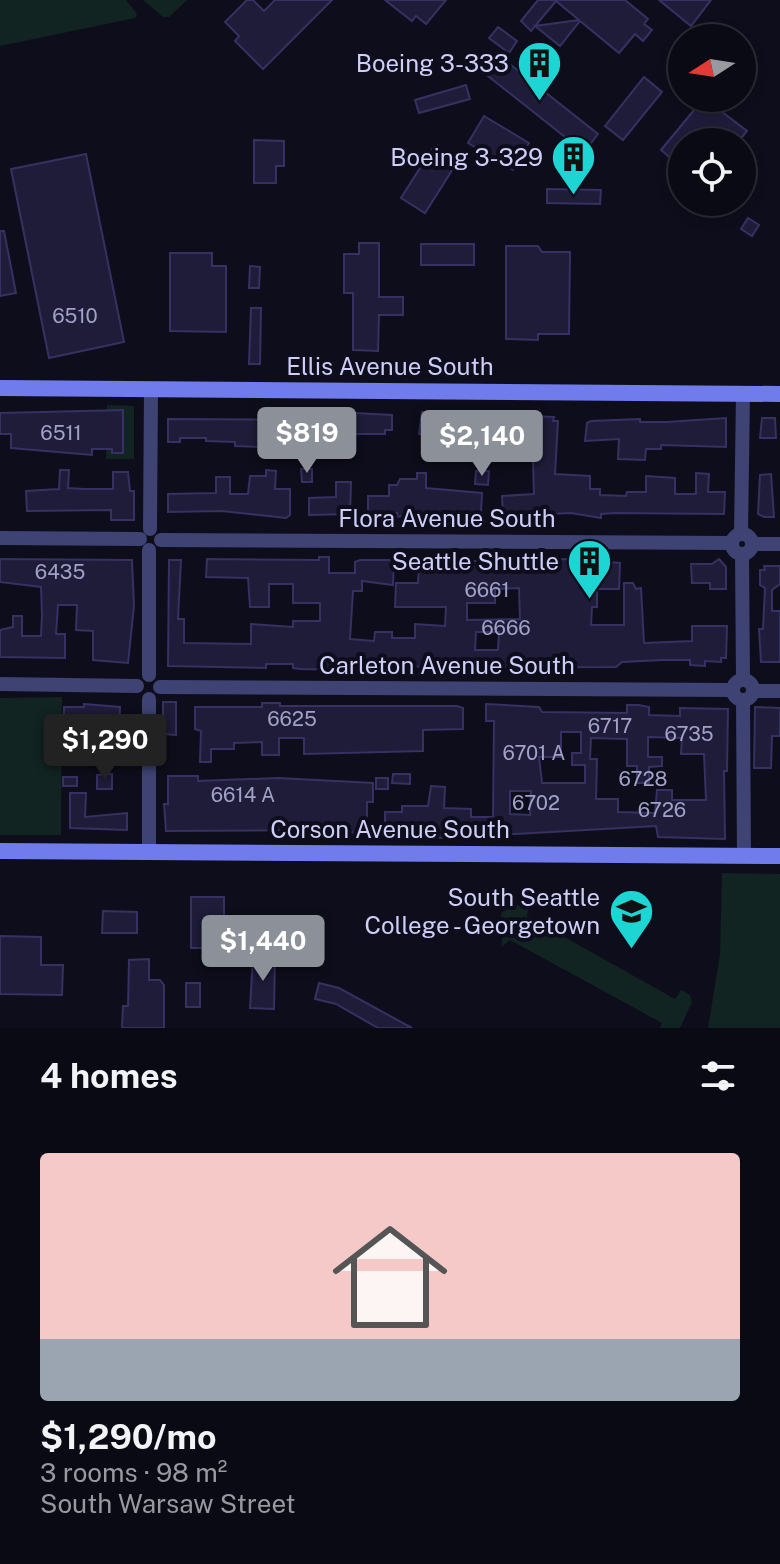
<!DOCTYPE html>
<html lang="en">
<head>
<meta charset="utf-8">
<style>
  body { margin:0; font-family:"Public Sans",sans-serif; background:#13131d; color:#f1f3f6; height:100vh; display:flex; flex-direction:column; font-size:30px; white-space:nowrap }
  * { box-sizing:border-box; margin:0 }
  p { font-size:26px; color:#999aa0 }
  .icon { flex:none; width:44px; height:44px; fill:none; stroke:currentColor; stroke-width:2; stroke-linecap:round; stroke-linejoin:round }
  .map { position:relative; height:1028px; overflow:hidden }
  .side { display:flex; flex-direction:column; background:#0a0a14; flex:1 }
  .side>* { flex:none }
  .needle { width:52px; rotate:258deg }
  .buttons { position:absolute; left:668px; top:24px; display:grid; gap:16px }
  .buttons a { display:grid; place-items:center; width:88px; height:88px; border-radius:50%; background:#0a0a14; box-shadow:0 4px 12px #0003,0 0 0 2px #2a2b34; font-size:40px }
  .price { position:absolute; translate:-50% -68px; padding:0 18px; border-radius:8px; background:#8c9099; color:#fff; font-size:26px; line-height:52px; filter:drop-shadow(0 2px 4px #0008) }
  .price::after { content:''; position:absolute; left:50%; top:48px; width:24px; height:18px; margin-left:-12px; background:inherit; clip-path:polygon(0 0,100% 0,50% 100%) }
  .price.current { background:#222; color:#fff }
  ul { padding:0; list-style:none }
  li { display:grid; align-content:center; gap:16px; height:424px; padding:0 40px }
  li+li { border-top:2px solid #2a2b34 }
  li span { display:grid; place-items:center; height:248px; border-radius:8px; color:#555 }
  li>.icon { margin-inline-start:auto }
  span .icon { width:144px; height:144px; fill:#fffc; stroke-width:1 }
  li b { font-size:34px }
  h2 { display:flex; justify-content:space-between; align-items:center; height:96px; padding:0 40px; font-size:34px }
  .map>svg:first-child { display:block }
</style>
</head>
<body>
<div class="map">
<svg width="780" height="1028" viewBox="0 0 780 1028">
  <rect width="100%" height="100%" fill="#0e0d1b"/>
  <g fill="#112421">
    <path d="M0,0h126l11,14 -2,4 -135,28z"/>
    <path d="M143,0h44l-18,17h-6z"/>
    <path d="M107,405l27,1v53h-28z"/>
    <path d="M62,697l-1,138h-61v-137z"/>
    <path d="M722,873l58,1v154h-72l12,-74z"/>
    <path d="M515,905l14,1 -2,10 148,83 6,-9 9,5 2,7 -12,26h-20l2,-5 -152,-83 -8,7 -1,-34z"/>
  </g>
  <g fill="#1e1c39" stroke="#353162" stroke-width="2" fill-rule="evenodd">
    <path d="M247,0h6l11,11 11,-11h57l-69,69 -28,-28 4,-5 -14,-14z"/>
    <path d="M385,0h61l-20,24 -10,-8 -4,5z"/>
    <path d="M538,0h87l23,19 -4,5 8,6 -9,11 -8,-7 -16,19 -39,-32 -20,25 -25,-20 44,-6 -23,-19 -25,30 -10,-10z"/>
    <path d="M659,0h52l-20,26z"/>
    <path d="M498,27l19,14 -8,12 -20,-15z"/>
    <path d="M502,58l96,76 -14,18 -96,-76z"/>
    <path d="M644,77l18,15 -39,48 -18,-14z"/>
    <path d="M466,85l4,14 -51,14 -4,-13z"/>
    <path d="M704,98l43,33 -9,11h-56v26l-21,-18z"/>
    <path d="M484,116l45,27 -16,27 -45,-27z"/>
    <path d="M254,140l30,1v25h-8v17h-22z"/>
    <path d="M432,149l24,15 -31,49 -24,-15z"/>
    <path d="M86,154l38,188 -75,16 -38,-189z"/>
    <path d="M547,189l54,1 -1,14 -53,-1z"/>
    <path d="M748,218l11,7 -7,11 -11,-7z"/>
    <path d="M0,231h4l12,62 -16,3z"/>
    <path d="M359,243h20v54h24v18h-24l-1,36 -25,-1v-57h-9v-39h15z"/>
    <rect x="421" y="244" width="53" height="21"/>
    <path d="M506,246h32l4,6h28l-1,82h-31v6l-32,-1z"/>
    <path d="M170,253h42v13h14v66l-56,-1z"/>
    <path d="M250,266l10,1 -1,21h-10z"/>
    <path d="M251,308h10l-1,56h-11z"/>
    <path d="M123,410v43h-11v-4h-20v6l-81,-7v-14h-11v-21z"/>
    <path d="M334,412l58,3v15h-7v4h-44v23h-29v-8l-77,-3v-4l-29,-1v-3h-26v4h-12v-23l146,1 5,-4 15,-1z"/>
    <path d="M422,412l30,5h30l7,-3 65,3 -1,4h5l-3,53 35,2v13h10v6l26,1 1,-4h19v-16l29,2v16h21v-21l13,1 -1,18h17l-1,22 -109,-1 -14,1v4l-30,-5 -68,3 -1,-20 32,-2 -1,-33 -39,-1v-17l-50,1v-9l-25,-1z"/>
    <path d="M726,418v29l-65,-2v4h-15l-1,11 -27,-1 1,-20 -34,2 2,-18 4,-2 49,-2v3h27z"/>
    <path d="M762,418h13l1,20h-16z"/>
    <path d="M301,469h11v13h-10z"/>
    <path d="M60,470h9l-1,18 16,1h29v-17h15l2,19h4v29h-23v-10l-84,1 -1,-20 33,-2z"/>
    <path d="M266,470l10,1 -1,18h15v26l-4,3 -64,-7 -54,1v-18l48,-1v-16h14v17h18l2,-18h16z"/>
    <path d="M476,471h13l-1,14 -13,-1z"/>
    <path d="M417,473h9v15l56,5 -1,20 -62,-1 -22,5v-4l-29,1v-18h21v-11h8l3,-6h17z"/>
    <path d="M771,474l3,43h-10l-6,-3 2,-39z"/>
    <path d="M336,482h15l-1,32 -41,1v-17l27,-1z"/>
    <path d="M319,557h10v16h26v-11l5,-2h34l-1,25 -31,-4v10h-9l-3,48 24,2 1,-9h17v6h23v-14l30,2 1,-19h-51l1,-24h22l1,-21 157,-3 44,4 -1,26h-22v18h-5l-1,18h33v-42h9l3,6 5,-1 3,55 48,-2v-15h35l-1,32h-5v4l-16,-1v5l-15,-1v-5h-28l-40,2 -6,5 -177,1 -89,-6v7l-14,1 -35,-1 -8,-1v-4h-27v4l-98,-2 1,-106h12l-3,59h6v24l67,1v-20l42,3v-6h27v-18h-27v-19h-24v23h-19l-2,-29 -42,-1 1,-18 112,1zM519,588l1,31 -53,1v-17h28v-14zM476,632h23l-1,18h-23z"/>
    <path d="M0,559l132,1 2,46 -6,57 -35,-3v-29l-17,-1 1,-25h-19l-2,29h9v24l-65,-1v-27l13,-3v-11h9v20h19l1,-21 -1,-28 -41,-5z"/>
    <path d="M719,559l7,8v22h-16v-6h-18l-1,-19h21z"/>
    <path d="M764,566h16v18l-8,6v21h8v51h-19l-2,-33h4l2,-41 -5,-3v-15h5z"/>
    <path d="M163,702h13v33l-13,-1z"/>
    <path d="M262,703h18v3h177l6,2v21l-40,1v21l-119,3v-16h-25v17h-17v-13l-28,1v6h-23v13h-11l1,-31 -6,-2v-22h67z"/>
    <path d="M84,704l36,3 -1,25 -55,-3v-22h20z"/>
    <path d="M486,704l53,3 3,5 85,1v-8h12l10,2v8l31,1v-8l48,1 -1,62h-3l1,68 -67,-2 -2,-11 -140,8h-44v-6h-27l-1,10 -18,-1v-5h-41v-20h17v-6h26l3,-20 14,1 -1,21 27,1v8h22l1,-96h-8zM561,732h20v21h-9v12h13v18h-43l-3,-26h22zM648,737l34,1 -1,16h23l2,46h-34v-10h-15l-2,23 -37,-1v-13h-22l1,-40h-7l1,-21 36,1v27h10v17h12v-16l13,-1v-9h-14zM510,791h21l-1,24 -20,-1z"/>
    <path d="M755,707l25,1v28h-8l-1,32h-17z"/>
    <path d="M112,774v15h-15v-14z"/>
    <path d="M393,774h17v10l-18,-1z"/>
    <path d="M168,776h30v5l80,-3 95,5v19h-6v32l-37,-4 -164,1 -2,-27h4z"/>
    <rect x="63" y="777" width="14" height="9"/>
    <rect x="376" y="778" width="12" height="11"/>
    <path d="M70,793h16l-1,24 42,-4v17l-57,-2z"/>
    <rect x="191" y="897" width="33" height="51"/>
    <path d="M103,911l34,1v21h-35z"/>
    <path d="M0,936l41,1v28h22l-1,30 -62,-1z"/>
    <path d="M253,956h22l-1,53 -24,-1z"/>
    <path d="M149,959v21h11l4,5v43h-42l1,-22h5l1,-46z"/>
    <rect x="186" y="983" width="14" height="24"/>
    <path d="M319,983l20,5 73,40h-34l-42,-24 -21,-5z"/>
  </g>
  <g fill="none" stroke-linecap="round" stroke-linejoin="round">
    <g stroke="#3e4374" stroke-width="14">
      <path d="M150,529l1,-140"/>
      <path d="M741,534l2,-140"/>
      <circle cx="742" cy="544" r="10"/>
      <path d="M0,538l140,1"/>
      <path d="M161,540l571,3"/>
      <path d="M752,544h28"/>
      <path d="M742,554l1,126"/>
      <path d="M149,675v-125"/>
      <circle cx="743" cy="690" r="10"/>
      <path d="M0,684l137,2"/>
      <path d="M160,687l573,3"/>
      <path d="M753,691h27"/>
      <path d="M743,700l1,156"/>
      <path d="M149,852v-153"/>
    </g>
    <g stroke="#717cec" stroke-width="16">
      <path d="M0,388l780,6"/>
      <path d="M0,851l780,5"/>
    </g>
  </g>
  <defs>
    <symbol id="building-pin" viewBox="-11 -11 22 30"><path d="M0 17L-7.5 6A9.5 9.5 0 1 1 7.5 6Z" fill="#1dd5d2" stroke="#0e0d1b"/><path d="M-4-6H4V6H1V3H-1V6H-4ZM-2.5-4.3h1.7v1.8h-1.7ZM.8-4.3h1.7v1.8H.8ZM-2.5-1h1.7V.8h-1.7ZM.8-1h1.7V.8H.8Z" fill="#111"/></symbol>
    <symbol id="university-pin" viewBox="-11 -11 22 30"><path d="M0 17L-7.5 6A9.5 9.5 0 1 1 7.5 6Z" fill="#1dd5d2" stroke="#0e0d1b"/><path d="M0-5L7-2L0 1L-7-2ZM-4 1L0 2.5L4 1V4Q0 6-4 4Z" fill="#111"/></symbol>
  </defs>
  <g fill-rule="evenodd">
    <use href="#building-pin" x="514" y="38" width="51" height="69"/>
    <use href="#building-pin" x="548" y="132" width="51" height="69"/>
    <use href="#building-pin" x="564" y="536" width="51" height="69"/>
    <use href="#university-pin" x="606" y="886" width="51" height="69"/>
  </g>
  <g text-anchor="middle" stroke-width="8" stroke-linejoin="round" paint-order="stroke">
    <g font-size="20" fill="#a2a2c8">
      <text x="75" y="323">6510</text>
      <text x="61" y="440">6511</text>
      <text x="60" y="579">6435</text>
      <text x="487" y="597">6661</text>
      <text x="506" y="635">6666</text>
      <text x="292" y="726">6625</text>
      <text x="610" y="733">6717</text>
      <text x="689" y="741">6735</text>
      <text x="534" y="760">6701 A</text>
      <text x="643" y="786">6728</text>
      <text x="243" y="802">6614 A</text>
      <text x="536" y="810">6702</text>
      <text x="662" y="817">6726</text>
    </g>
    <g font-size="24" fill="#cecef8" stroke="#0e0d1b" text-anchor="end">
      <text x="509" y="72">Boeing 3-333</text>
      <text x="543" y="166">Boeing 3-329</text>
      <text x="559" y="570">Seattle Shuttle</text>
      <text x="600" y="906">South Seattle<tspan x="600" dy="28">College - Georgetown</tspan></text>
    </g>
    <g font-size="24" fill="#cecef8" stroke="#0e0d1b">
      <text x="390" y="375">Ellis Avenue South</text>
      <text x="447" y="527">Flora Avenue South</text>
      <text x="447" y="674">Carleton Avenue South</text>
      <text x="390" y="838">Corson Avenue South</text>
    </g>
  </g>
</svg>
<div class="buttons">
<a><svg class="needle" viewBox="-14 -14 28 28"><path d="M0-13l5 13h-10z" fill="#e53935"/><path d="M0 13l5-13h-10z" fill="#999aa0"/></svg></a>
<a><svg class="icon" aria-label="locate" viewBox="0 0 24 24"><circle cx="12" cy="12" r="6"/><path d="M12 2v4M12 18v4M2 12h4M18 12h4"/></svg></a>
</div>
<b class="price" style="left:307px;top:475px">$819</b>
<b class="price" style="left:482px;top:478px">$2,140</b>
<b class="price current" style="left:105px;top:782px">$1,290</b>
<b class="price" style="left:263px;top:983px">$1,440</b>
</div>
<section class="side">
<h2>4 homes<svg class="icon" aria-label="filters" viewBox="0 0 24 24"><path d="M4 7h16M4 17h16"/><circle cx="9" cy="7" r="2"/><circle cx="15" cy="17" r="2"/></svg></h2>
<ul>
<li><span style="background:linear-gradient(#f6c9c9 75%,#9aa5b1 0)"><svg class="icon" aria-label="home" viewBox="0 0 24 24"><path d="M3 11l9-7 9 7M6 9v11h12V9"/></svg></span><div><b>$1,290/mo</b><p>3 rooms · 98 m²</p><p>South Warsaw Street</p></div></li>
</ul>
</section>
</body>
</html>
